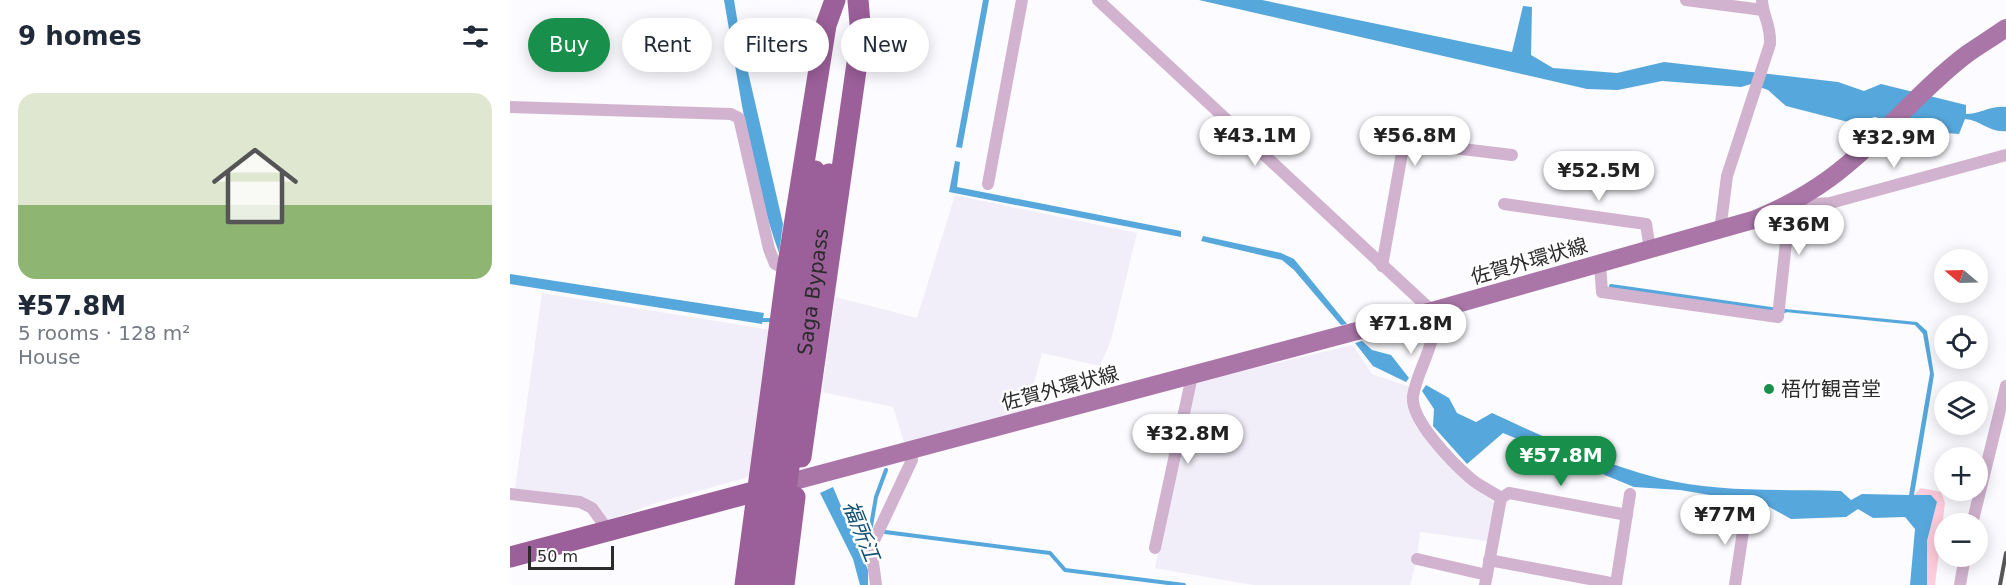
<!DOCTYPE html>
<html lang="en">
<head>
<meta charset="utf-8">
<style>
  body { margin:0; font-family:"DejaVu Sans","Noto Sans JP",sans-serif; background:#f2f2f3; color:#1f2937; height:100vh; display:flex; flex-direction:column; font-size:22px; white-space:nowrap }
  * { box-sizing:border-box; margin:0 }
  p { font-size:20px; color:#747a83 }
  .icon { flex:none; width:33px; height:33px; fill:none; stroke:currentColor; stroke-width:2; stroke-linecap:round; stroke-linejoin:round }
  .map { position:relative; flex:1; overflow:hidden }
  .details { display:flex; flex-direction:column; background:#fff; width:510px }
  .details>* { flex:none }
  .top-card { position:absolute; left:18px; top:18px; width:570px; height:54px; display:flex; gap:12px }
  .needle { width:39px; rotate:289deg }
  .controls { position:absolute; left:1424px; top:249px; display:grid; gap:12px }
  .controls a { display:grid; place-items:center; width:54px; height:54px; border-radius:50%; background:#fff; box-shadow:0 3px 15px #0003; font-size:30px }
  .scale { position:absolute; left:18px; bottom:15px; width:86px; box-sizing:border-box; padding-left:6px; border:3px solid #2b2b2c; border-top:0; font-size:16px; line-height:21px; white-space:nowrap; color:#2b2b2c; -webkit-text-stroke:4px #fff; paint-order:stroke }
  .price { position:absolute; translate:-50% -51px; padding:0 14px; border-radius:21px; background:#fff; color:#222; font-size:20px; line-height:39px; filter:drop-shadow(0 2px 3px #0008) }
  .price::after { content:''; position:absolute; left:50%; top:36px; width:18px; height:14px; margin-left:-9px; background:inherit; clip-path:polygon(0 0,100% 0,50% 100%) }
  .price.selected { background:#188f4a; color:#fff }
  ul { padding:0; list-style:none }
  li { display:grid; align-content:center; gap:12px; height:318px; padding:0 18px }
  li span { display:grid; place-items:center; height:186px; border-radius:18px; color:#555 }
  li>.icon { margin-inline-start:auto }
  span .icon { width:108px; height:108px; fill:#fffc; stroke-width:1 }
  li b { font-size:26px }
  h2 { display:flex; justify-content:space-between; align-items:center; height:72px; padding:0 18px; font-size:26px }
  .chip { padding:0 21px; border-radius:27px; background:#fff; box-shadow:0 3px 15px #0003; font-size:21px; line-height:54px }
  .chip.selected { background:#188f4a; color:#fff }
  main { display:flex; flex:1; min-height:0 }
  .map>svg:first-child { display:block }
</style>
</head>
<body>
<main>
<section class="details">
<h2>9 homes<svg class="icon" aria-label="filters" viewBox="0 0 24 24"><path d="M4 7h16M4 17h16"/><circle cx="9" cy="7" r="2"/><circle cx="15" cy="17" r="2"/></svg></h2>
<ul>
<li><span style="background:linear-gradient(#dfe7d0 60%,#8fb573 0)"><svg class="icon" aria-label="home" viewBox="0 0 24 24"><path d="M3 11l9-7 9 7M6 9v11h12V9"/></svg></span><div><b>¥57.8M</b><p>5 rooms · 128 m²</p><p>House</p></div></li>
</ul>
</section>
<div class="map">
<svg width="1496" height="585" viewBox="0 0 1496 585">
  <rect width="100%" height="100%" fill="#fcfbff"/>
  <g fill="#f1eef9">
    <path d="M445,195l182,38 -26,107 -11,26 -58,-13 -16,60 -121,32 -12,-38 -71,-15 13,-95 82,21z"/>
    <path d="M32,293l230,37 -18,136 -6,11 -92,26 -48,18 -12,-18 -18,-7 -63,-7z"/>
    <path d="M843,345l19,29 38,13 -2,13 8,27 52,58 28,18 -8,38 -68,-9 -3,27 -7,26h-157l-98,-17 41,-186z"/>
  </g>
  <path fill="#feccdc" d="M1411,488l20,4 4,11 -10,82h-8v-44l10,-39 -23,-7z"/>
  <g fill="#56a7dc">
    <path d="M214,0h10l6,37 43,187 -4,29c-29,-81 -40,-168 -55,-253z"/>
    <path d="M473,0h6l-27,148 -6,-1z"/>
    <path d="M689,0h63l250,52 11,-46 9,1 -1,48 22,13 64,5 47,-11 174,20 26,9 17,-7 85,21v9c14,0 25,-9 40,-7v24c-16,2 -26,-11 -41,-12l-6,15 -40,-3 -44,-14 -23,6 -66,-17 -18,-16 -17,-6 -10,3 -79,-6 -44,9 -31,-1z"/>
    <path d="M445,161l5,1 -3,25 224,44v6l-232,-45z"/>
    <path d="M693,236l78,17 13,6 53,65 -6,1 -47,-55 -12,-10 -81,-19z"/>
    <path d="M0,274l254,39 -2,11 -252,-40z"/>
    <path d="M1275,309l132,13 10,9 7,44 -20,120h17l6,7 -10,39v44h-17l5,-56 -10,-12 -32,1 -15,-9 -12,8 -55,2 -27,-15 -84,-14 -46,-3 -131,-54 -36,31 -34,-38 1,-17 -12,-18 4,-6 23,13 8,15 19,9 16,-9c54,25 108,50 166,65 59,15 124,11 183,13l10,9 11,-6 47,1 21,-122 -7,-39 -8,-9 -130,-13z"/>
    <path d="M852,341l10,9 19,5 18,23 -3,4 -33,-16 -18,-23z"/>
    <path d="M323,487l35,83v15h-8l-7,-26 -33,-66z"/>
  </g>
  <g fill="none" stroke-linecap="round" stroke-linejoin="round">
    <g stroke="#56a7dc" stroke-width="4">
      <path d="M1101,286l174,25"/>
      <path d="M253,320h9"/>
      <path d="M375,532l165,21 15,17 119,15"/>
      <path d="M343,542l17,-10 6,-35 10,-27"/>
    </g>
    <g stroke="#d1b3cf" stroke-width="12">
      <path d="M588,0l334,311c9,27 -15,58 -19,85 -3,24 40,67 57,82 9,8 21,13 31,20l-16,87"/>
      <path d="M1176,0l77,10"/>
      <path d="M0,107l221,7 8,4 30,131 6,15 12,6"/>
      <path d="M478,184l34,-184"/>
      <path d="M994,204l142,20 4,26"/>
      <path d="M1210,231l7,-55 43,-132c1,-20 -7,-26 -8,-44"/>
      <path d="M1090,264l2,28 176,25 10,-94 -2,-17 44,-3 176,-48"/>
      <path d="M872,266l22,-124 108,13"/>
      <path d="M0,494l70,8 12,6 15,21"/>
      <path d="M991,498l8,-5 118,22"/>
      <path d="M1462,524l34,-138"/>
      <path d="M645,548l37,-172"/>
      <path d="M907,559l70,16"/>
      <path d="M979,560l127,24 14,-90"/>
      <path d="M366,585l-5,-38 41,-87 -1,-9"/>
      <path d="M1225,585l11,-74"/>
      <path d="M1450,585l5,-29"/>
    </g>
    <path stroke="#aa76a8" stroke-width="18" d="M288,480l634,-169 321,-91c27,-11 54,-25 77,-42 50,-37 88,-87 137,-124 13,-9 26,-17 39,-26"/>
    <g stroke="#9b5f99" stroke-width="21">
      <path d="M291,457l60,-422 -3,-35"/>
      <path d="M0,557l258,-69"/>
      <path d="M235,585l42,-315 39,-245 9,-25"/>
      <path d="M274,585l11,-88"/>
    </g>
    <path stroke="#565657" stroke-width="4" d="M1490,585l6,-32"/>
    <g stroke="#9b5f99" stroke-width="21">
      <path d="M247,585l58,-414"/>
      <path id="s1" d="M263,585l56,-411"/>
    </g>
  </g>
  <circle fill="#188f4a" stroke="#fff" stroke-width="2" cx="1259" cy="389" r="6"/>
  <g text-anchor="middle" stroke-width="5" stroke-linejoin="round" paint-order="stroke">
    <g font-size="20" fill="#2b2b2c" stroke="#fff">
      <text transform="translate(1019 261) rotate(-16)" y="7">佐賀外環状線</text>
      <text dy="7" stroke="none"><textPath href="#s1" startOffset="296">Saga Bypass</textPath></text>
      <text transform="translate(550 388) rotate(-15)" y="7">佐賀外環状線</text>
    </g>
    <g font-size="20" fill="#2b2b2c" stroke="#fff" text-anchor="start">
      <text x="1271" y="396">梧竹観音堂</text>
    </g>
    <g font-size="21" font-style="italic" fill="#135175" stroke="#fff">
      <text transform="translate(351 531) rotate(68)" y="7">福所江</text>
    </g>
  </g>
</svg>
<div class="controls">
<a><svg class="needle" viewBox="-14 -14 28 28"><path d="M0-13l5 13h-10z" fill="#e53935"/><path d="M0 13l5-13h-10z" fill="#747a83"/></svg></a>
<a><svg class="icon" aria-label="locate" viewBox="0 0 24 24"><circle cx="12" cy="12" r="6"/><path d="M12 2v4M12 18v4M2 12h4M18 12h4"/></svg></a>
<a><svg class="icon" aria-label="layers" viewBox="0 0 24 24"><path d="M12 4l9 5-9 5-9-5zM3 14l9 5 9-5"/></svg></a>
<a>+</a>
<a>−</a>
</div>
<div class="scale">50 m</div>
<b class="price" style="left:745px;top:167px">¥43.1M</b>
<b class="price" style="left:905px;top:167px">¥56.8M</b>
<b class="price" style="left:1384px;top:169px">¥32.9M</b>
<b class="price" style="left:1089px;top:202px">¥52.5M</b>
<b class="price" style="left:1289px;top:256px">¥36M</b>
<b class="price" style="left:901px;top:355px">¥71.8M</b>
<b class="price" style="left:678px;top:465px">¥32.8M</b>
<b class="price selected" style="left:1051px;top:487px">¥57.8M</b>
<b class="price" style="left:1215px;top:546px">¥77M</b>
<div class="top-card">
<a class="chip selected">Buy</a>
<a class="chip">Rent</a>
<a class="chip">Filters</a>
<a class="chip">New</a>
</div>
</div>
</main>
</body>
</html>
